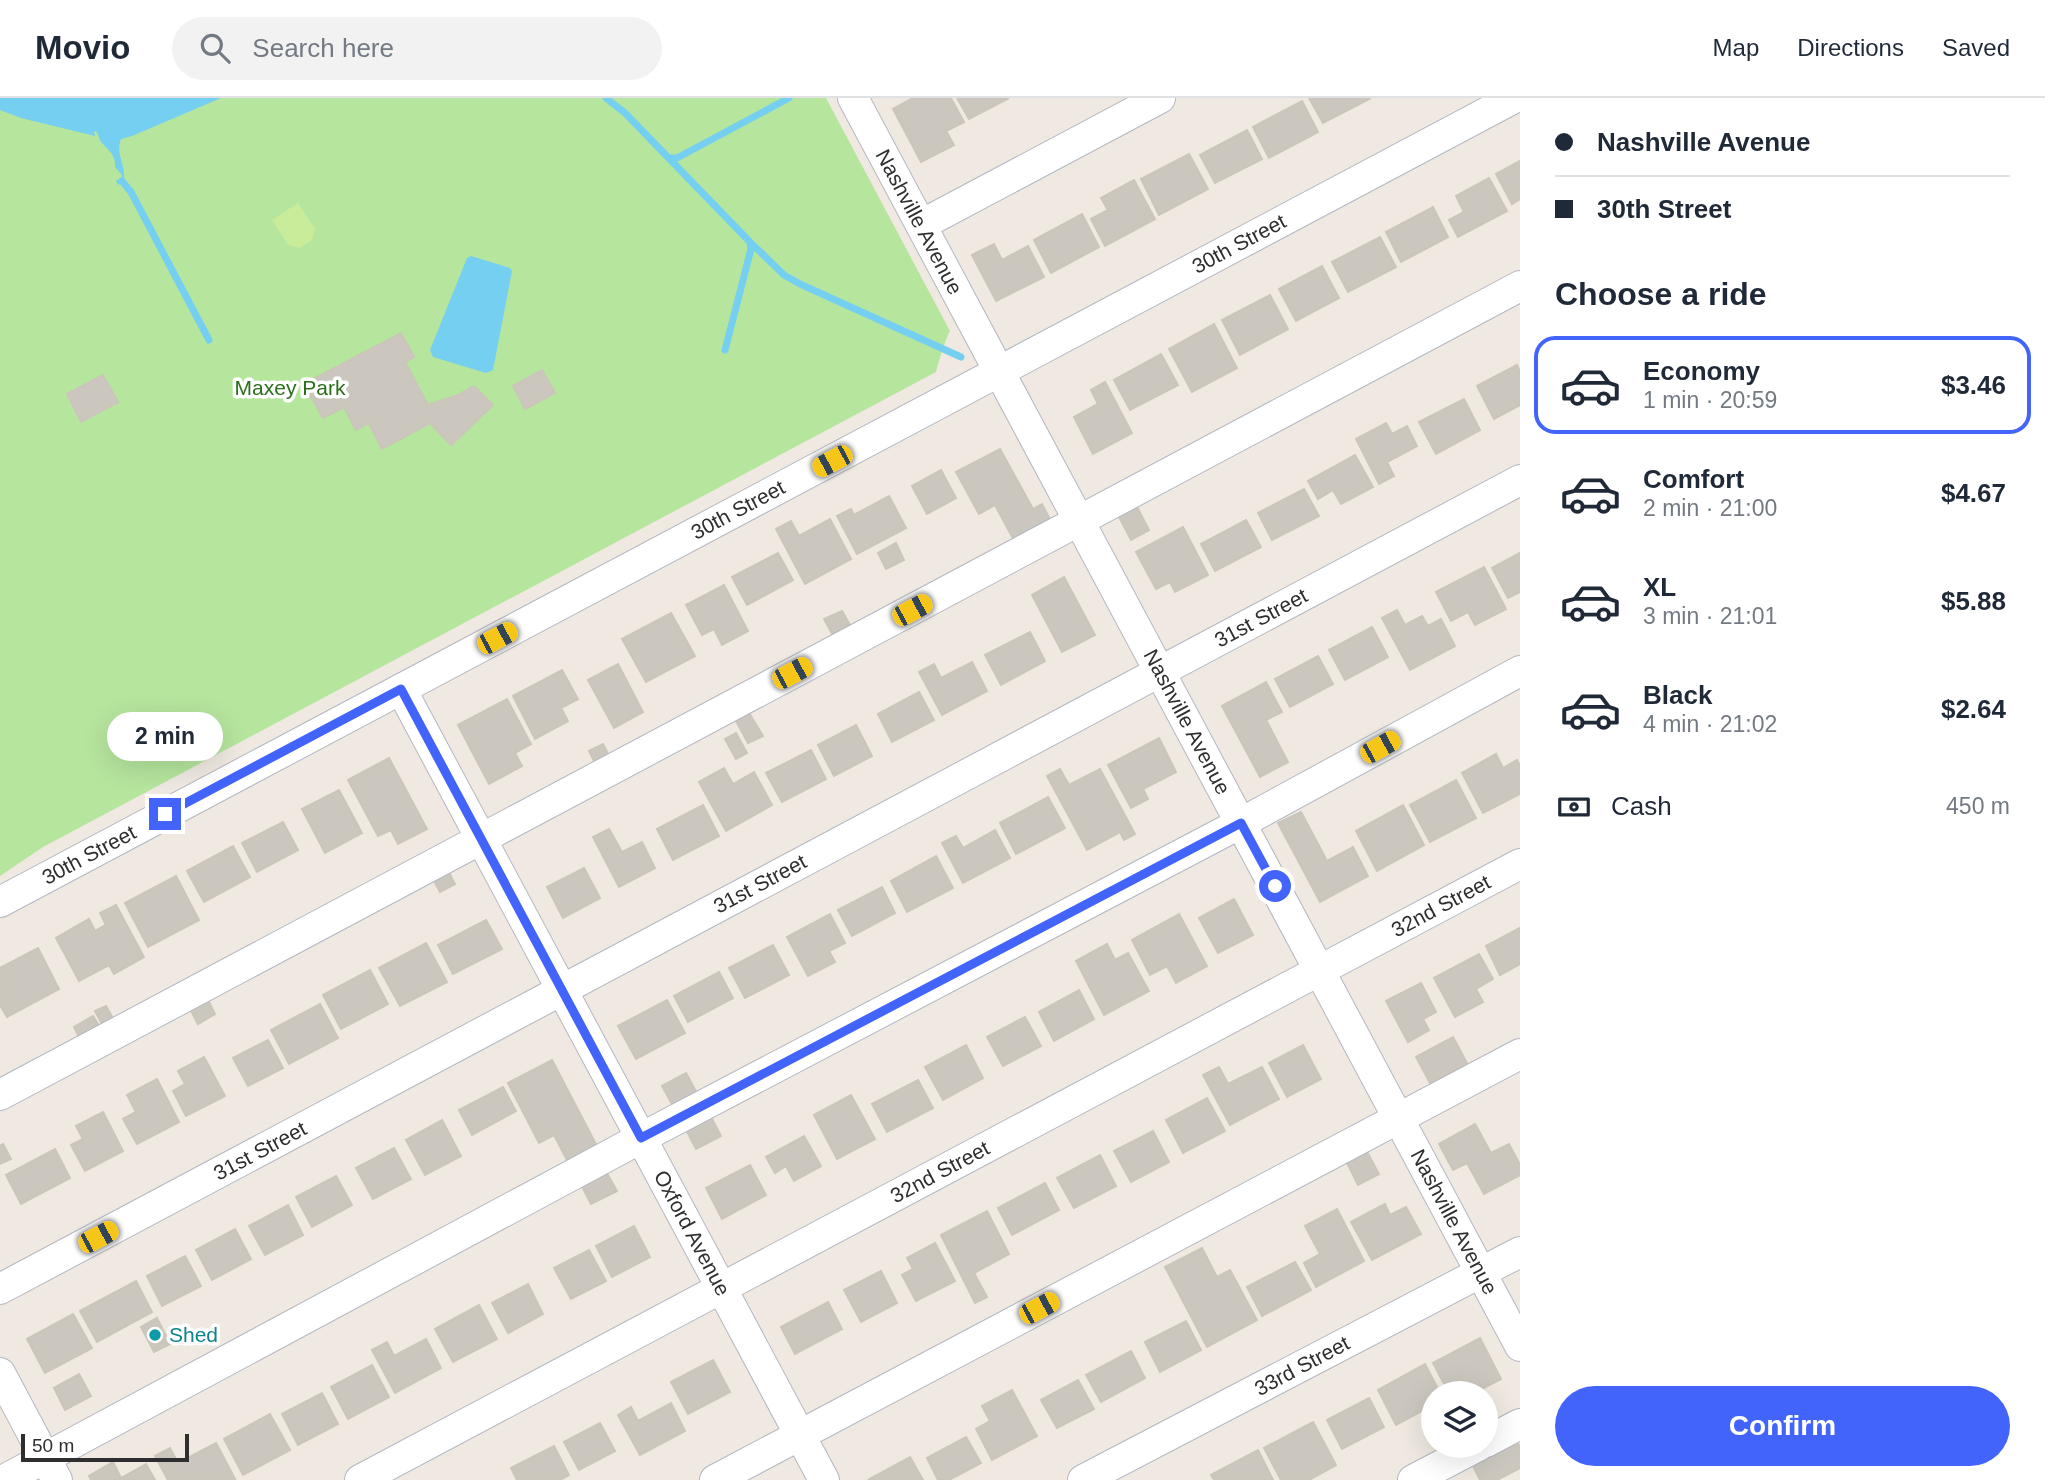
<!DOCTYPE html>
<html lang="en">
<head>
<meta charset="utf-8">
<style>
  body { margin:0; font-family:Helvetica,sans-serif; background:#f2f2f3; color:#1f2937; height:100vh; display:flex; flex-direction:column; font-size:26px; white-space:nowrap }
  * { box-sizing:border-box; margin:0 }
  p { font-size:23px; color:#747a83 }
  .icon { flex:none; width:38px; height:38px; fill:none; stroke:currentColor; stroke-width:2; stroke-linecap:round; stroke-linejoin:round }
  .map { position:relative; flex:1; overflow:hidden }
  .details { display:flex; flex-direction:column; background:#fff; width:525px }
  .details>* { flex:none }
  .banner { display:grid; align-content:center; height:154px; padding:0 35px; background:#fff }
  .fabs { position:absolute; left:1421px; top:1283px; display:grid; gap:14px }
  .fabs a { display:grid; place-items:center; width:77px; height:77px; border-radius:50%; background:#fff; box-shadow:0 7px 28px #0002; font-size:35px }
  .scale { position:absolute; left:21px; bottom:18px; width:168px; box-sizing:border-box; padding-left:7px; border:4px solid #2e2e2e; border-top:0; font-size:19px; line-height:24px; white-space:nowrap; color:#2e2e2e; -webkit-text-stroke:5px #fff; paint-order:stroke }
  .end { position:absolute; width:32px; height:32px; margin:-16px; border:9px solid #4264fb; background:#fff; box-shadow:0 0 0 4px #fff }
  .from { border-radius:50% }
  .bubble { position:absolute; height:49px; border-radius:24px; background:#fff; box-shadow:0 7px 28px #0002; font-size:23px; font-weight:700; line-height:49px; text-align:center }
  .car { position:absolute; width:21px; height:42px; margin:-21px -10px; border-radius:9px; box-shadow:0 0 5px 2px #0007; background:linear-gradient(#f5c518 24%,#345 0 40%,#f5c518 0 76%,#345 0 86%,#f5c518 0) }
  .banner b { display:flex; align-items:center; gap:24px; height:66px; font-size:26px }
  .banner b+b { border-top:2px solid #e0e1e3 }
  .banner i { width:18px; height:18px; background:#1f2937 }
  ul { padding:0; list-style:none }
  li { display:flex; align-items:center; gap:21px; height:98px; margin:0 14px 10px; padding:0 21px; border:4px solid transparent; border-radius:21px }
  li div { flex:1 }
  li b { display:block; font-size:26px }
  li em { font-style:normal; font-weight:700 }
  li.current { border-color:#4264fb }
  li>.icon { width:63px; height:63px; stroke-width:1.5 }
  h2 { padding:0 35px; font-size:32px; line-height:84px }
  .pay { display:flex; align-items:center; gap:18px; height:77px; padding:0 35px; font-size:26px }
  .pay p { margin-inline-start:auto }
  .cta { display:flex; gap:14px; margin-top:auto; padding:14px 35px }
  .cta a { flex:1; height:80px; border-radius:42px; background:#4264fb; color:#fff; font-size:28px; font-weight:700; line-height:80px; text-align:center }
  header { display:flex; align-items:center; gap:42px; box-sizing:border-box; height:98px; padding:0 35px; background:#fff; border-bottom:2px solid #e0e1e3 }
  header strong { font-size:33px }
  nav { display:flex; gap:38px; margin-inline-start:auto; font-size:24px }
  .search { width:490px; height:63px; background:#f2f2f3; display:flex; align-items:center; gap:18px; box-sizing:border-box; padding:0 24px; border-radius:38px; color:#747a83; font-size:26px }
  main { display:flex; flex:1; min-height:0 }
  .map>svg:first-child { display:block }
</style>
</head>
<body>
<header>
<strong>Movio</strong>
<div class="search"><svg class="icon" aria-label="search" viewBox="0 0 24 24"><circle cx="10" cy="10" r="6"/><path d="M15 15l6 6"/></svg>Search here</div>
<nav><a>Map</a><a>Directions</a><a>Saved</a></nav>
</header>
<main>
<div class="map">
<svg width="1520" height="1382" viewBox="0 0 1520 1382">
  <rect width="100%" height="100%" fill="#efe9e1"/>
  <!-- green -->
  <path fill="#b6e59e" d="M0 0H826L950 233C947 236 937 269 936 274L43 749 0 778Z"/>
  <!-- pitch -->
  <path fill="#c9ec9a" d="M298 105 315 131 312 142 300 150 288 147 272 122Z"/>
  <!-- water -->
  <g fill="#75cff0">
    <path d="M0 0H221L132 38 121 41C115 55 126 67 124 82L118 87 116 82 122 81V77L115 69C116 56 108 52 101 44 99 40 98 36 96 33L94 34 95 38 21 20 0 12Z"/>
    <path d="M471 158 510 170 512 173 493 272 486 275 433 259 430 252 467 160Z"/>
  </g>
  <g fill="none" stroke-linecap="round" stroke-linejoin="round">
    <!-- stream -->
    <g stroke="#75cff0" stroke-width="7">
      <path d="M606 0 625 15 750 144 784 177 800 186 961 259"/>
      <path d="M669 60H677L789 0"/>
      <path d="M122 83 131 94 209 242"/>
      <path d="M725 252 751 151 750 145"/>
    </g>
  </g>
  <!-- building -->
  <g fill="#cbc7bf" stroke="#cbc5ba" stroke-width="2">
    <path d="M913 0H951L964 24 946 33 954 47 921 64 893 11Z"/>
    <path d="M957 0H1009L969 21Z"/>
    <path d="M1309 0H1371L1323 25Z"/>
    <path d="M1302 3 1318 34 1269 60 1253 29Z"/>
    <path d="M1247 32 1262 61 1215 85 1200 57Z"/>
    <path d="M1189 56 1208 91 1159 117 1141 81Z"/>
    <path d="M1520 63V101L1512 106 1496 76Z"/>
    <path d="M1489 80 1507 113 1458 139 1449 122 1464 114 1456 98Z"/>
    <path d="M1134 82 1155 121 1105 148 1091 121 1108 112 1101 100Z"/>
    <path d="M1433 109 1448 139 1401 164 1386 134Z"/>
    <path d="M1082 116 1099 149 1051 175 1034 142Z"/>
    <path d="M1380 139 1396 169 1348 194 1332 164Z"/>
    <path d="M994 146 1002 162 1028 148 1044 179 996 203 972 157Z"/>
    <path d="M1322 168 1339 200 1296 223 1279 191Z"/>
    <path d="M1270 197 1288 231 1240 257 1222 222Z"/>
    <path d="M1214 226 1237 270 1192 294 1169 251Z"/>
    <path d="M401 235 414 259 405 264 428 307 458 297 474 288 493 307 451 347 430 325 382 351 369 325 356 332 344 309 323 320 304 286Z"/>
    <path d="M1161 256 1178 287 1130 312 1114 282Z"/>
    <path d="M1517 267 1520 274V307L1494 321 1477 288Z"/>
    <path d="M542 272 555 295 525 311 513 288Z"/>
    <path d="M103 277 118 304 81 324 67 296Z"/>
    <path d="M1105 284 1132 335 1093 356 1074 319 1098 306 1091 292Z"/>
    <path d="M1464 301 1480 332 1436 356 1419 324Z"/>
    <path d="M1386 325 1392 336 1407 328 1417 348 1387 364 1394 378 1379 386 1356 341Z"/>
    <path d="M1000 351 1033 411 1042 406 1051 423 1015 444 995 407 979 416 956 374Z"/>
    <path d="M1355 357 1373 389 1341 406 1333 392 1318 401 1308 383Z"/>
    <path d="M941 372 956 400 927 416 912 388Z"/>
    <path d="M1304 391 1319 418 1272 442 1258 415Z"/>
    <path d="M889 398 906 430 857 456 837 418 851 411 854 417Z"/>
    <path d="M1137 409 1149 432 1131 442 1119 419Z"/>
    <path d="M830 421 851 461 805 486 776 431 791 423 799 438Z"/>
    <path d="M1246 422 1261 449 1215 473 1201 446Z"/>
    <path d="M1183 429 1208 477 1175 494 1170 484 1156 491 1136 454Z"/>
    <path d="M896 445 904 462 886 471 878 455Z"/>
    <path d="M778 455 793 482 747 507 732 479Z"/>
    <path d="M1520 455V494L1508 500 1492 470Z"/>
    <path d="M1484 469 1506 511 1475 527 1468 514 1451 523 1436 494Z"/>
    <path d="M1064 479 1095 537 1062 554 1032 497Z"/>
    <path d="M724 487 748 533 722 547 714 531 702 537 686 507Z"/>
    <path d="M1397 512 1405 527 1422 518 1428 528 1441 521 1455 548 1410 572 1382 520Z"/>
    <path d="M842 513 853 532 835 541 824 521Z"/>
    <path d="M671 515 695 558 646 584 622 541Z"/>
    <path d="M1372 529 1388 559 1345 582 1329 552Z"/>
    <path d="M1030 534 1045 563 1001 587 985 557Z"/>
    <path d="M1318 558 1333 586 1290 609 1275 581Z"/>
    <path d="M972 564 987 593 942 617 919 574 934 566 941 580Z"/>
    <path d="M618 566 643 614 614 630 588 582Z"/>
    <path d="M562 572 578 601 561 610 568 623 535 641 513 598Z"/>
    <path d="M1266 584 1282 614 1266 622 1288 664 1260 679 1222 608Z"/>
    <path d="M919 594 934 622 892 644 878 616Z"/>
    <path d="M507 601 531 646 515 655 522 668 489 686 458 627Z"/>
    <path d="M749 615 763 638 748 645 736 623Z"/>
    <path d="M856 627 872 658 834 678 818 647Z"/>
    <path d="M736 635 747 655 736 661 725 641Z"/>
    <path d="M1159 640 1176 674 1143 691 1148 701 1131 710 1108 667Z"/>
    <path d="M603 646 610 660 596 667 589 653Z"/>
    <path d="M811 652 826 681 782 704 766 675Z"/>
    <path d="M1496 656 1503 670 1517 662 1520 668V696L1483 715 1462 675Z"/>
    <path d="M389 660 427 731 398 746 391 732 378 738 348 682Z"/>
    <path d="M724 670 733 686 754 674 772 707 726 733 699 684Z"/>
    <path d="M1060 671 1069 687 1100 671 1135 736 1124 742 1120 734 1087 752 1047 678Z"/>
    <path d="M1456 682 1476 720 1430 744 1410 707Z"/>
    <path d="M339 692 362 735 325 755 302 711Z"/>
    <path d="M1048 699 1065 730 1016 756 1000 725Z"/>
    <path d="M703 707 719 738 673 762 657 731Z"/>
    <path d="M1403 707 1424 747 1377 773 1356 733Z"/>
    <path d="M1301 714 1327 763 1353 749 1368 778 1320 804 1278 725Z"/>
    <path d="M283 724 298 752 257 774 242 745Z"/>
    <path d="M609 731 622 754 642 744 655 770 619 789 593 739Z"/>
    <path d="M995 732 1010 760 963 785 942 745 956 738 963 750Z"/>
    <path d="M233 748 250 779 204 804 187 773Z"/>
    <path d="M936 758 953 790 907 814 891 783Z"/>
    <path d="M584 770 600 800 563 820 547 789Z"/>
    <path d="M447 771 455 786 440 794 432 779Z"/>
    <path d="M176 778 199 822 148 849 125 805Z"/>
    <path d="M882 789 895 815 852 838 838 812Z"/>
    <path d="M1234 801 1253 837 1218 855 1199 820Z"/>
    <path d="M116 807 144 859 114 876 109 867 79 883 56 840 89 821 95 833 106 827 100 815Z"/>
    <path d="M830 816 845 845 829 853 835 864 808 878 787 839Z"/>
    <path d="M1179 816 1207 868 1176 885 1167 868 1150 877 1132 842Z"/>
    <path d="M486 822 502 851 453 876 438 847Z"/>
    <path d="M1520 830V866L1500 877 1486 848Z"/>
    <path d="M426 845 447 884 400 908 379 870Z"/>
    <path d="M1107 846 1115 862 1128 855 1149 893 1104 917 1076 863Z"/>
    <path d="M773 847 789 877 745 900 729 870Z"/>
    <path d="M38 850 59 891 7 919 0 907V870Z"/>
    <path d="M1479 856 1493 881 1476 891 1483 904 1455 919 1434 880Z"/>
    <path d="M370 872 388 906 341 931 323 897Z"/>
    <path d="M719 874 733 900 688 924 674 898Z"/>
    <path d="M1421 885 1436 914 1423 921 1429 932 1408 944 1386 903Z"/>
    <path d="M1079 892 1094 921 1054 943 1039 914Z"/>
    <path d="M207 900 215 916 198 926 189 909Z"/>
    <path d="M667 902 685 935 636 961 618 928Z"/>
    <path d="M320 906 338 940 289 966 271 932Z"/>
    <path d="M106 908 115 924 104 930 95 913Z"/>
    <path d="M93 918 100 929 80 941 74 929Z"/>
    <path d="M1025 919 1041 948 1003 968 987 939Z"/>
    <path d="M1453 939 1468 967 1431 987 1416 959Z"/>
    <path d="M268 942 283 970 248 988 233 960Z"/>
    <path d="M966 947 983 980 943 1002 925 969Z"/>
    <path d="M1303 947 1321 981 1287 999 1269 965Z"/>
    <path d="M204 959 225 998 186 1018 173 993 185 986 178 973Z"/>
    <path d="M552 962 598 1050 569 1066 554 1037 539 1045 508 985Z"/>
    <path d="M1219 969 1228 986 1262 969 1279 1001 1230 1027 1203 977Z"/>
    <path d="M686 975 698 997 674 1010 662 988Z"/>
    <path d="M157 981 179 1024 137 1046 123 1021 136 1014 127 997Z"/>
    <path d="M918 982 933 1010 887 1034 872 1006Z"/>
    <path d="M503 989 516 1013 472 1037 459 1012Z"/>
    <path d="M851 997 875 1041 837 1061 814 1017Z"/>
    <path d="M1207 1000 1225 1033 1183 1055 1166 1022Z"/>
    <path d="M103 1014 123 1053 85 1073 71 1047 83 1041 76 1028Z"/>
    <path d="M709 1015 721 1038 696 1051 684 1028Z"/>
    <path d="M442 1022 461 1058 425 1077 406 1042Z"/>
    <path d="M1475 1026 1491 1055 1509 1046 1520 1067V1077L1484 1096 1467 1065 1453 1072 1439 1046Z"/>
    <path d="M1153 1033 1169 1064 1131 1084 1114 1053Z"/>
    <path d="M804 1038 821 1068 794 1083 786 1068 775 1075 766 1059Z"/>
    <path d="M3 1046 11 1061 0 1066V1048Z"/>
    <path d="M394 1050 411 1081 373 1101 356 1070Z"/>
    <path d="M55 1051 70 1080 21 1106 6 1077Z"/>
    <path d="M1366 1052 1379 1076 1358 1087 1346 1063Z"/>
    <path d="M1100 1057 1116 1088 1074 1110 1057 1080Z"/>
    <path d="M750 1067 766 1097 722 1121 706 1090Z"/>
    <path d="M604 1070 617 1093 591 1106 579 1083Z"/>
    <path d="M336 1078 352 1107 312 1129 296 1099Z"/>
    <path d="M1045 1085 1059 1112 1012 1137 998 1110Z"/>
    <path d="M1385 1106 1390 1117 1406 1109 1421 1136 1372 1162 1351 1124Z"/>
    <path d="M288 1107 303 1137 265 1157 249 1128Z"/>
    <path d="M1337 1111 1364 1163 1316 1189 1304 1165 1320 1156 1305 1128Z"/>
    <path d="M987 1113 1009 1156 974 1175 987 1199 975 1205 941 1137Z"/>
    <path d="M634 1128 650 1159 612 1179 596 1148Z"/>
    <path d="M235 1131 251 1161 212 1182 196 1152Z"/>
    <path d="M935 1145 955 1183 916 1203 902 1177 913 1171 907 1160Z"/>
    <path d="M1202 1150 1217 1179 1230 1172 1257 1222 1207 1249 1165 1169Z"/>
    <path d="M589 1152 606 1183 571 1201 554 1170Z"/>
    <path d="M185 1158 201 1188 162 1208 147 1178Z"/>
    <path d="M1295 1164 1311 1192 1262 1218 1247 1189Z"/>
    <path d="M881 1173 897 1205 861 1224 844 1192Z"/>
    <path d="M136 1183 152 1214 97 1244 80 1213Z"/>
    <path d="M528 1186 543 1216 508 1235 492 1205Z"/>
    <path d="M828 1204 842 1231 795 1256 781 1229Z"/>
    <path d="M479 1207 497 1241 453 1264 435 1231Z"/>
    <path d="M73 1216 92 1250 45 1275 27 1241Z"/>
    <path d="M157 1220 170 1246 154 1254 141 1229Z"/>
    <path d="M1186 1223 1201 1252 1160 1274 1145 1244Z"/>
    <path d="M1480 1240 1501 1281 1474 1295H1449L1433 1265Z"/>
    <path d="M426 1241 441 1270 395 1295 372 1252 387 1244 394 1258Z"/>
    <path d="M1131 1253 1145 1280 1101 1304 1086 1277Z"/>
    <path d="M713 1262 730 1294 688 1316 671 1284Z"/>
    <path d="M1425 1266 1440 1295H1433V1307L1396 1327 1378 1292Z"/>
    <path d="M372 1267 389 1299 348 1321 331 1289Z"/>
    <path d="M79 1276 91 1298 65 1312 54 1290Z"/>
    <path d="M1078 1282 1094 1311 1057 1330 1041 1302Z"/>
    <path d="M1012 1292 1037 1338 992 1362 976 1331 990 1323 982 1308Z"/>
    <path d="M322 1295 338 1326 298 1347 282 1316Z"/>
    <path d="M1369 1300 1384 1329 1342 1351 1327 1322Z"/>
    <path d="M671 1305 685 1333 640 1357 618 1317 631 1309 638 1323Z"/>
    <path d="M270 1316 290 1352 243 1377 224 1341Z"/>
    <path d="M1313 1324 1336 1367 1309 1382H1281L1264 1350Z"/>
    <path d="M600 1325 615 1353 579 1372 564 1344Z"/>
    <path d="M966 1339 981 1365 949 1382H938L927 1360Z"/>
    <path d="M1516 1342 1520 1349V1370L1497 1382H1480L1472 1366Z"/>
    <path d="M216 1345 235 1381 232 1382H168L155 1358 170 1350 178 1365Z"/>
    <path d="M554 1348 569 1377 560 1382H517L511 1370Z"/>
    <path d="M1258 1352 1273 1382H1214L1211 1377Z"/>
    <path d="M910 1359 923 1382H868Z"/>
    <path d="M113 1364 121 1380 146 1366 155 1382H91L89 1378Z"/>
  </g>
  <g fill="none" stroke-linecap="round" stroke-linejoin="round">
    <!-- minor casing -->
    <g stroke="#b4b7c1" stroke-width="32">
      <g id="minor">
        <path d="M853 0 1520 1248"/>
        <path d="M921 127 1160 0"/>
        <path d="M401 591 824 1382"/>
        <path d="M0 804 1514 0"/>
        <path d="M0 997 1520 188"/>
        <path d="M0 1191 1520 382"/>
        <path d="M0 1275 57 1382"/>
        <path d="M1486 1344 1520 1326"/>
        <path d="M4 1382 641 1040 1241 725 1520 573"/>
        <path d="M360 1382 1520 766"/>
        <path d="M715 1382 1520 956"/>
        <path d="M1083 1382 1520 1154"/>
        <path d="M1413 1382 1478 1348"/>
      </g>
    </g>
    <!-- minor -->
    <use href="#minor" stroke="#fff" stroke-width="30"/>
  </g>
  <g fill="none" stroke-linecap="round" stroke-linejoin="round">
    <!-- route -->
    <path stroke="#4264fb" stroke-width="9" d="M165 716 401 591 641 1040 1241 725 1275 788"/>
  </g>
  <!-- markers -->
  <circle fill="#0f9aa8" stroke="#fff" stroke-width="2.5" cx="155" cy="1237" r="7"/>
  <g text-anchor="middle" stroke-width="7" stroke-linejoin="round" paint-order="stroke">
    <!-- street labels -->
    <g font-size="21" fill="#2e2e2e" stroke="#fff">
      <text transform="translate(919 124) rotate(62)" y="7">Nashville Avenue</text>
      <text transform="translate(1239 146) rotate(-28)" y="7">30th Street</text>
      <text transform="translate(738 412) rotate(-28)" y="7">30th Street</text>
      <text transform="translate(1261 520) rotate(-28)" y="7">31st Street</text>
      <text transform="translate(1187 624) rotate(62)" y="7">Nashville Avenue</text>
      <text transform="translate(89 757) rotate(-28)" y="7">30th Street</text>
      <text transform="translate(760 786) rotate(-28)" y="7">31st Street</text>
      <text transform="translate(1441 808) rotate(-28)" y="7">32nd Street</text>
      <text transform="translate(260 1053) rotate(-28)" y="7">31st Street</text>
      <text transform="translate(940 1074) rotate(-28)" y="7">32nd Street</text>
      <text transform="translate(1454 1124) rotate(62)" y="7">Nashville Avenue</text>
      <text transform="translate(692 1135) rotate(62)" y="7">Oxford Avenue</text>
      <text transform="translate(1302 1268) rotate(-28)" y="7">33rd Street</text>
    </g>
    <!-- park labels -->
    <g font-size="21" fill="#2c6e1b" stroke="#fff">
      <text x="290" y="297">Maxey Park</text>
    </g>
    <!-- culture labels -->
    <g font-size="21" fill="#0d838f" stroke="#fff" text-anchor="start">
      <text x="169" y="1244">Shed</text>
    </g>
  </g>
</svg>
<div class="fabs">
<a><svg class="icon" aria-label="layers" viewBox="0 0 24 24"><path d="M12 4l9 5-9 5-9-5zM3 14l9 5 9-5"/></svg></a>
</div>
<div class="scale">50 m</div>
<i class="end from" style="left:1275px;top:788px"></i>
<i class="end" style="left:165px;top:716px"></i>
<div class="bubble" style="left:107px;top:614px;width:116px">2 min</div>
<i class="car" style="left:832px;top:363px;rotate:242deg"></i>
<i class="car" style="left:912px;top:512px;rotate:62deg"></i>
<i class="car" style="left:497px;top:540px;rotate:62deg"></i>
<i class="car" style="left:792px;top:575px;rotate:62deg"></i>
<i class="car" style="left:1380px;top:649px;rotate:61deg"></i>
<i class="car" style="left:98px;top:1139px;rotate:62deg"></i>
<i class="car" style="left:1039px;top:1210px;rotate:62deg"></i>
</div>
<section class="details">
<div class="banner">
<b><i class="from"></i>Nashville Avenue</b>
<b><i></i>30th Street</b>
</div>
<h2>Choose a ride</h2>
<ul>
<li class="current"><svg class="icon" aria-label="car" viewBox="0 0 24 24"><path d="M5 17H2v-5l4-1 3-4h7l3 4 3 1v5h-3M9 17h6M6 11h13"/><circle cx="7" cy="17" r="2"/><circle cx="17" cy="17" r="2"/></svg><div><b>Economy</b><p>1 min · 20:59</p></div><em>$3.46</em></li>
<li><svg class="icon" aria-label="car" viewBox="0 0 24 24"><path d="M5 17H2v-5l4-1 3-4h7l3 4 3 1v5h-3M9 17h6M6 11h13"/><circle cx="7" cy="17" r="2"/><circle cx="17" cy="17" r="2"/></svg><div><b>Comfort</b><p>2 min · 21:00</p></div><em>$4.67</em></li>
<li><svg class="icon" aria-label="car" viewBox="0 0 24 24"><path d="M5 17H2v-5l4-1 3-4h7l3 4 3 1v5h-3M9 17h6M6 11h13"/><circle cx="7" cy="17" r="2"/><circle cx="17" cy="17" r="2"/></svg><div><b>XL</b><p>3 min · 21:01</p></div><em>$5.88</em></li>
<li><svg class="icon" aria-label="car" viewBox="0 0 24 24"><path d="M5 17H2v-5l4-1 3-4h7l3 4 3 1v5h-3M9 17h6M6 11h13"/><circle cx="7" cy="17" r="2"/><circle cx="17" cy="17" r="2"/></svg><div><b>Black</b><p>4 min · 21:02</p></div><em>$2.64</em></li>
</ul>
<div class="pay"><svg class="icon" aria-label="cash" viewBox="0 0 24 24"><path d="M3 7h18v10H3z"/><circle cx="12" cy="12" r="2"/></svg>Cash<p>450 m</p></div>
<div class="cta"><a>Confirm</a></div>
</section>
</main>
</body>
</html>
